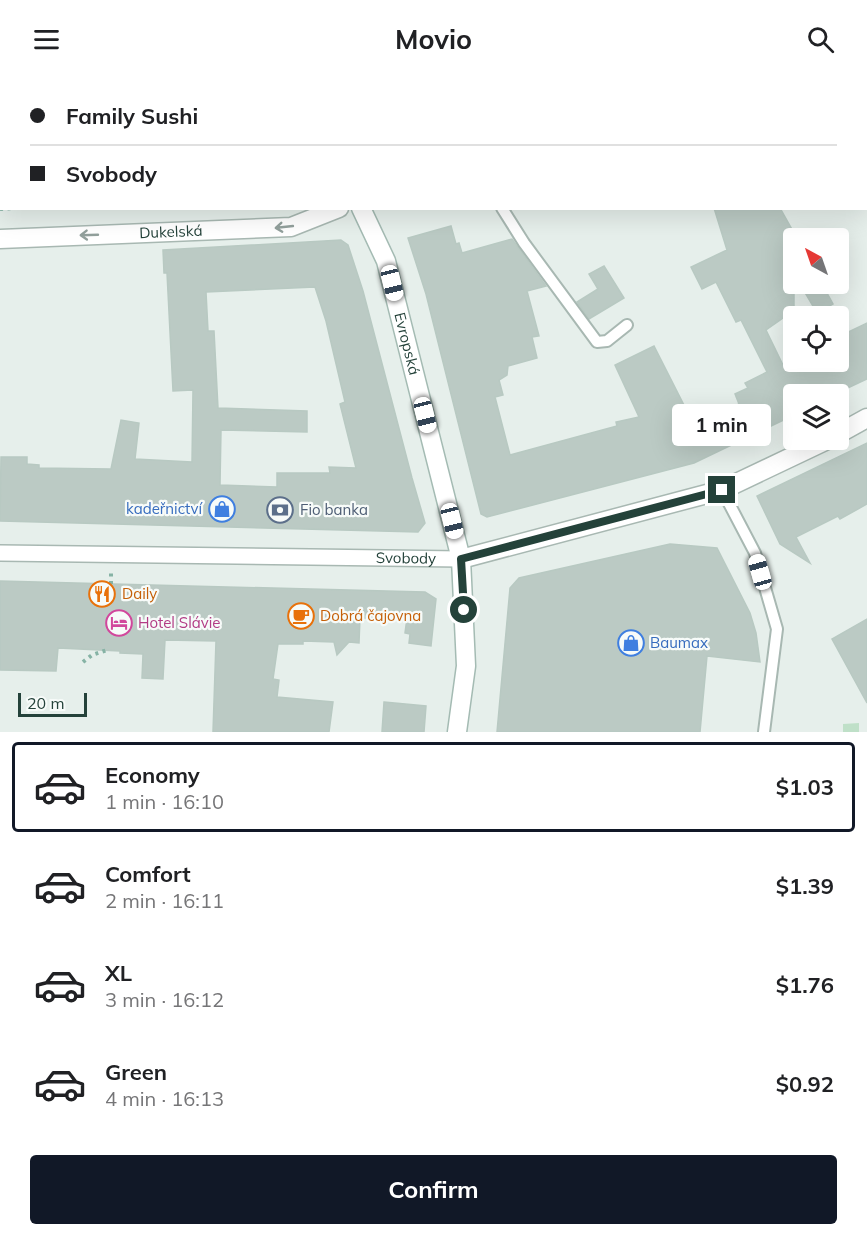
<!DOCTYPE html>
<html lang="en">
<head>
<meta charset="utf-8">
<style>
  body { margin:0; font-family:Mulish,sans-serif; background:#f2f2f2; color:#202124; height:100vh; display:flex; flex-direction:column; font-size:22px; white-space:nowrap }
  * { box-sizing:border-box; margin:0 }
  p { font-size:20px; color:#757577 }
  .icon { flex:none; width:33px; height:33px; fill:none; stroke:currentColor; stroke-width:2; stroke-linecap:round; stroke-linejoin:round }
  .map { position:relative; height:654px; overflow:hidden }
  .panel { display:flex; flex-direction:column; background:#fff; flex:1 }
  .panel>* { flex:none }
  .guide { position:absolute; left:0px; top:0px; width:867px; height:132px; box-shadow:0 6px 24px #0002; display:grid; align-content:center; height:132px; padding:0 30px; background:#fff }
  .needle { width:39px; rotate:320deg }
  .controls { position:absolute; left:783px; top:150px; display:grid; gap:12px }
  .controls a { display:grid; place-items:center; width:66px; height:66px; border-radius:6px; background:#fff; box-shadow:0 6px 24px #0002; font-size:30px }
  .scale { position:absolute; left:18px; bottom:15px; width:69px; box-sizing:border-box; padding-left:6px; border:3px solid #24423a; border-top:0; font-size:16px; line-height:21px; white-space:nowrap; color:#24423a; -webkit-text-stroke:4px #f7fbf9; paint-order:stroke }
  .end { position:absolute; width:27px; height:27px; margin:-14px; border:8px solid #24423a; background:#fff; box-shadow:0 0 0 3px #fff }
  .from { border-radius:50% }
  .bubble { position:absolute; height:42px; border-radius:6px; background:#fff; box-shadow:0 6px 24px #0002; font-size:20px; font-weight:700; line-height:42px; text-align:center }
  .car { position:absolute; width:18px; height:36px; margin:-18px -9px; border-radius:8px; box-shadow:0 0 4px 2px #0007; background:linear-gradient(#fff 24%,#345 0 40%,#fff 0 76%,#345 0 86%,#fff 0) }
  .guide b { display:flex; align-items:center; gap:21px; height:57px; font-size:22px }
  .guide b+b { border-top:2px solid #e0e0e0 }
  .guide i { width:15px; height:15px; background:#202124 }
  ul { padding:10px 0 0; list-style:none }
  li { display:flex; align-items:center; gap:18px; height:90px; margin:0 12px 9px; padding:0 18px; border:3px solid transparent; border-radius:6px }
  li div { flex:1 }
  li b { display:block; font-size:22px }
  li em { font-style:normal; font-weight:700 }
  li.selected { border-color:#111827 }
  li>.icon { width:54px; height:54px; stroke-width:1.5 }
  .action { display:flex; gap:12px; margin-top:auto; padding:12px 30px }
  .action a { flex:1; height:69px; border-radius:6px; background:#111827; color:#fff; font-size:24px; font-weight:700; line-height:69px; text-align:center }
  header { display:flex; justify-content:space-between; align-items:center; height:78px; padding:0 30px; background:#fff; font-size:27px; font-weight:700 }
  .map>svg:first-child { display:block }
</style>
</head>
<body>
<header><svg class="icon" aria-label="menu" viewBox="0 0 24 24"><path d="M4 6h16M4 12h16M4 18h16"/></svg>Movio<svg class="icon" aria-label="search" viewBox="0 0 24 24"><circle cx="10" cy="10" r="6"/><path d="M15 15l6 6"/></svg></header>
<div class="map">
<svg width="867" height="654" viewBox="0 0 867 654">
  <rect width="100%" height="100%" fill="#e6efeb"/>
  <!-- green -->
  <g fill="#bfe0c8">
    <path d="M0 0H225L226 1 2 2 0 121Z"/>
    <path d="M859 645V654H843V646Z"/>
  </g>
  <!-- building -->
  <g fill="#bbcac4" stroke="#b8c9c2" stroke-width="1.5" fill-rule="evenodd">
    <path d="M714 130H780L794 155V238H786L766 252 783 287 789 284H838V259L867 245V301L835 316H794V337L694 385 487 439 481 436 426 216 408 160 451 148 456 166 459 165 462 175 512 161 546 208 527 213 539 258 532 259 537 280 508 288 507 297 499 302 503 317 495 319 510 377 617 348 616 344 639 339 615 287 654 268 687 333 699 328 705 342 739 326 735 316 748 310 745 305 767 294 741 242 736 244 716 204 702 211 691 189 727 172Z"/>
    <path d="M341 162 348 167 363 213 412 400 425 445 418 454 0 443 1 379H27V386L39 387V390L111 391 121 342 139 345 135 381 192 384 193 312 173 313 167 195H164L163 172ZM315 209 326 243 345 324 340 326 356 390 329 389 330 395H277V409L220 407 221 352 307 354V333L218 330 214 253H208L206 214Z"/>
    <path d="M604 188 624 220 589 241 577 224 598 211 589 196Z"/>
    <path d="M800 206H822L833 226 817 235Z"/>
    <path d="M867 365V426L840 441 838 438 796 459 810 485 780 466 757 418Z"/>
    <path d="M670 466 717 470 750 535 756 555 760 584 707 578 700 654H497L510 510 519 500Z"/>
    <path d="M0 503 425 514 436 521 431 568 409 565 410 556 405 555 407 540H360L359 565 349 564 337 577 334 564 303 563V566H278L273 601 279 602 277 619 333 624 329 654H213L216 563 165 562 163 601 142 600 143 576 120 575V573L58 570 56 593 0 592Z"/>
    <path d="M867 541V625L832 561Z"/>
    <path d="M384 624 426 628 424 654H382Z"/>
  </g>
  <g fill="none" stroke-linecap="round" stroke-linejoin="round">
    <!-- service casing -->
    <g stroke="#a8b8b2" stroke-width="14">
      <g id="service">
        <path d="M502 130 524 165 597 264 607 263 627 247"/>
        <path d="M722 412 755 475 777 551 764 654"/>
      </g>
    </g>
    <!-- pedestrian casing -->
    <g stroke="#a8b8b2" stroke-width="18">
      <g id="pedestrian">
        <path id="s1" d="M0 475 461 481"/>
      </g>
    </g>
    <!-- minor casing -->
    <g stroke="#a8b8b2" stroke-width="21">
      <g id="minor">
        <path d="M805 0 806 2"/>
        <path d="M568 2 570 0"/>
        <path d="M866 100 867 102"/>
        <path id="s2" d="M0 161 291 149 339 130"/>
        <path d="M838 356 867 340"/>
        <path d="M461 481 722 412 827 362"/>
      </g>
    </g>
    <!-- secondary casing -->
    <g stroke="#a4bbb3" stroke-width="21">
      <g id="secondary">
        <path d="M279 0V2"/>
        <path id="s3" d="M361 130 386 183 461 481 466 588 457 654"/>
      </g>
    </g>
    <!-- path -->
    <g stroke="#86b3a5" stroke-width="4" stroke-dasharray="3 4.5" stroke-linecap="butt">
      <path d="M195 0 196 2"/>
      <path d="M38 2V0"/>
      <path d="M0 16 2 18"/>
      <path d="M0 131 14 130"/>
      <path d="M111 506V494"/>
      <path d="M83 584 92 577 107 572"/>
    </g>
    <!-- service -->
    <use href="#service" stroke="#fff" stroke-width="10"/>
    <!-- pedestrian -->
    <use href="#pedestrian" stroke="#fff" stroke-width="15"/>
    <!-- minor -->
    <use href="#minor" stroke="#fff" stroke-width="18"/>
    <!-- secondary -->
    <use href="#secondary" stroke="#fff" stroke-width="18"/>
  </g>
  <!-- one-way arrows -->
  <defs><path id="oneway-shaft" d="M-6 0H5M1.5-3L5.5 0L1.5 3" fill="none" stroke-width="1.6" stroke-linecap="round" stroke-linejoin="round" transform="scale(1.5)"/></defs>
  <g stroke="#92a09c">
    <use href="#oneway-shaft" transform="translate(284 149) rotate(174)"/>
    <use href="#oneway-shaft" transform="translate(89 157) rotate(178)"/>
  </g>
  <g fill="none" stroke-linecap="round" stroke-linejoin="round">
    <!-- route -->
    <path stroke="#24423a" stroke-width="8" d="M464 532 461 481 722 412"/>
  </g>
  <!-- icons -->
  <defs>
    <g id="shop-ring" transform="scale(1.35)"><circle r="9.5" fill="#f7fbf9" stroke="#3f7fe0" stroke-width="1.5"/><path d="M-5-2.5h2.3a2.7 3.5 0 0 1 5.4 0H5L5.5 6h-11ZM-1.5-2.5h3a1.5 2.3 0 0 0-3 0Z" fill="#3f7fe0"/></g>
    <g id="bank-ring" transform="scale(1.35)"><circle r="9.5" fill="#f7fbf9" stroke="#5c6f8a" stroke-width="1.5"/><path d="M-6-4H6V4H-6ZM0-2.3a2.3 2.3 0 1 0 0 4.6a2.3 2.3 0 1 0 0-4.6Z" fill="#5c6f8a"/></g>
    <g id="restaurant-ring" transform="scale(1.35)"><circle r="9.5" fill="#f7fbf9" stroke="#e8710a" stroke-width="1.5"/><path d="M-5-6h1v4h1v-4h1v4h1v-4h1v5L-1.5 .5V6h-2V.5L-5-1ZM5-6V6H3V1.5H1.5Q1.5-4 5-6Z" fill="#e8710a"/></g>
    <g id="cafe-ring" transform="scale(1.35)"><circle r="9.5" fill="#f7fbf9" stroke="#e8710a" stroke-width="1.5"/><path d="M-5.5-4.5H6V0H3Q3 3.5 0 3.5H-2.5Q-5.5 3.5-5.5 0ZM3-3.2v2h1.7v-2ZM-6 4.5H4V6H-6Z" fill="#e8710a"/></g>
    <g id="hotel-ring" transform="scale(1.35)"><circle r="9.5" fill="#f7fbf9" stroke="#d1479c" stroke-width="1.5"/><path d="M-6-4.5h1.5V1H6V5H4.5V3h-9V5H-6ZM-4 0a1.8 1.8 0 1 1 3.6 0ZM.5 0V-2.5h3Q6-2.5 6 0Z" fill="#d1479c"/></g>
  </defs>
  <g fill-rule="evenodd">
    <use href="#shop-ring" x="222" y="431"/>
    <use href="#bank-ring" x="280" y="432"/>
    <use href="#restaurant-ring" x="102" y="516"/>
    <use href="#cafe-ring" x="301" y="538"/>
    <use href="#hotel-ring" x="119" y="545"/>
    <use href="#shop-ring" x="631" y="565"/>
  </g>
  <g text-anchor="middle" stroke-width="4.5" stroke-linejoin="round" paint-order="stroke">
    <!-- street labels -->
    <g font-size="15" fill="#24423a" stroke="#f7fbf9">
      <text dy="5" stroke="none"><textPath href="#s2" startOffset="171">Dukelská</textPath></text>
      <text dy="5" stroke="none"><textPath href="#s3" startOffset="144">Evropská</textPath></text>
      <text dy="5" stroke="none"><textPath href="#s1" startOffset="406">Svobody</textPath></text>
    </g>
    <!-- shop labels -->
    <g font-size="15" fill="#366cbe" stroke="#f7fbf9" text-anchor="end">
      <text x="202" y="436">kadeřnictví</text>
      <text x="650" y="570" text-anchor="start">Baumax</text>
    </g>
    <!-- service labels -->
    <g font-size="15" fill="#4e5e75" stroke="#f7fbf9" text-anchor="start">
      <text x="300" y="437">Fio banka</text>
    </g>
    <!-- food labels -->
    <g font-size="15" fill="#c56008" stroke="#f7fbf9" text-anchor="start">
      <text x="122" y="521">Daily</text>
      <text x="320" y="543">Dobrá čajovna</text>
    </g>
    <!-- hotel labels -->
    <g font-size="15" fill="#b23c85" stroke="#f7fbf9" text-anchor="start">
      <text x="138" y="550">Hotel Slávie</text>
    </g>
  </g>
</svg>
<div class="controls">
<a><svg class="needle" viewBox="-14 -14 28 28"><path d="M0-13l5 13h-10z" fill="#e53935"/><path d="M0 13l5-13h-10z" fill="#757577"/></svg></a>
<a><svg class="icon" aria-label="locate" viewBox="0 0 24 24"><circle cx="12" cy="12" r="6"/><path d="M12 2v4M12 18v4M2 12h4M18 12h4"/></svg></a>
<a><svg class="icon" aria-label="layers" viewBox="0 0 24 24"><path d="M12 4l9 5-9 5-9-5zM3 14l9 5 9-5"/></svg></a>
</div>
<div class="scale">20 m</div>
<i class="end from" style="left:464px;top:532px"></i>
<i class="end" style="left:722px;top:412px"></i>
<div class="bubble" style="left:672px;top:326px;width:99px">1 min</div>
<i class="car" style="left:392px;top:205px;rotate:166deg"></i>
<i class="car" style="left:425px;top:337px;rotate:166deg"></i>
<i class="car" style="left:452px;top:443px;rotate:166deg"></i>
<i class="car" style="left:760px;top:494px;rotate:344deg"></i>
<div class="guide">
<b><i class="from"></i>Family Sushi</b>
<b><i></i>Svobody</b>
</div>
</div>
<section class="panel">
<ul>
<li class="selected"><svg class="icon" aria-label="car" viewBox="0 0 24 24"><path d="M5 17H2v-5l4-1 3-4h7l3 4 3 1v5h-3M9 17h6M6 11h13"/><circle cx="7" cy="17" r="2"/><circle cx="17" cy="17" r="2"/></svg><div><b>Economy</b><p>1 min · 16:10</p></div><em>$1.03</em></li>
<li><svg class="icon" aria-label="car" viewBox="0 0 24 24"><path d="M5 17H2v-5l4-1 3-4h7l3 4 3 1v5h-3M9 17h6M6 11h13"/><circle cx="7" cy="17" r="2"/><circle cx="17" cy="17" r="2"/></svg><div><b>Comfort</b><p>2 min · 16:11</p></div><em>$1.39</em></li>
<li><svg class="icon" aria-label="car" viewBox="0 0 24 24"><path d="M5 17H2v-5l4-1 3-4h7l3 4 3 1v5h-3M9 17h6M6 11h13"/><circle cx="7" cy="17" r="2"/><circle cx="17" cy="17" r="2"/></svg><div><b>XL</b><p>3 min · 16:12</p></div><em>$1.76</em></li>
<li><svg class="icon" aria-label="car" viewBox="0 0 24 24"><path d="M5 17H2v-5l4-1 3-4h7l3 4 3 1v5h-3M9 17h6M6 11h13"/><circle cx="7" cy="17" r="2"/><circle cx="17" cy="17" r="2"/></svg><div><b>Green</b><p>4 min · 16:13</p></div><em>$0.92</em></li>
</ul>
<div class="action"><a>Confirm</a></div>
</section>
</body>
</html>
